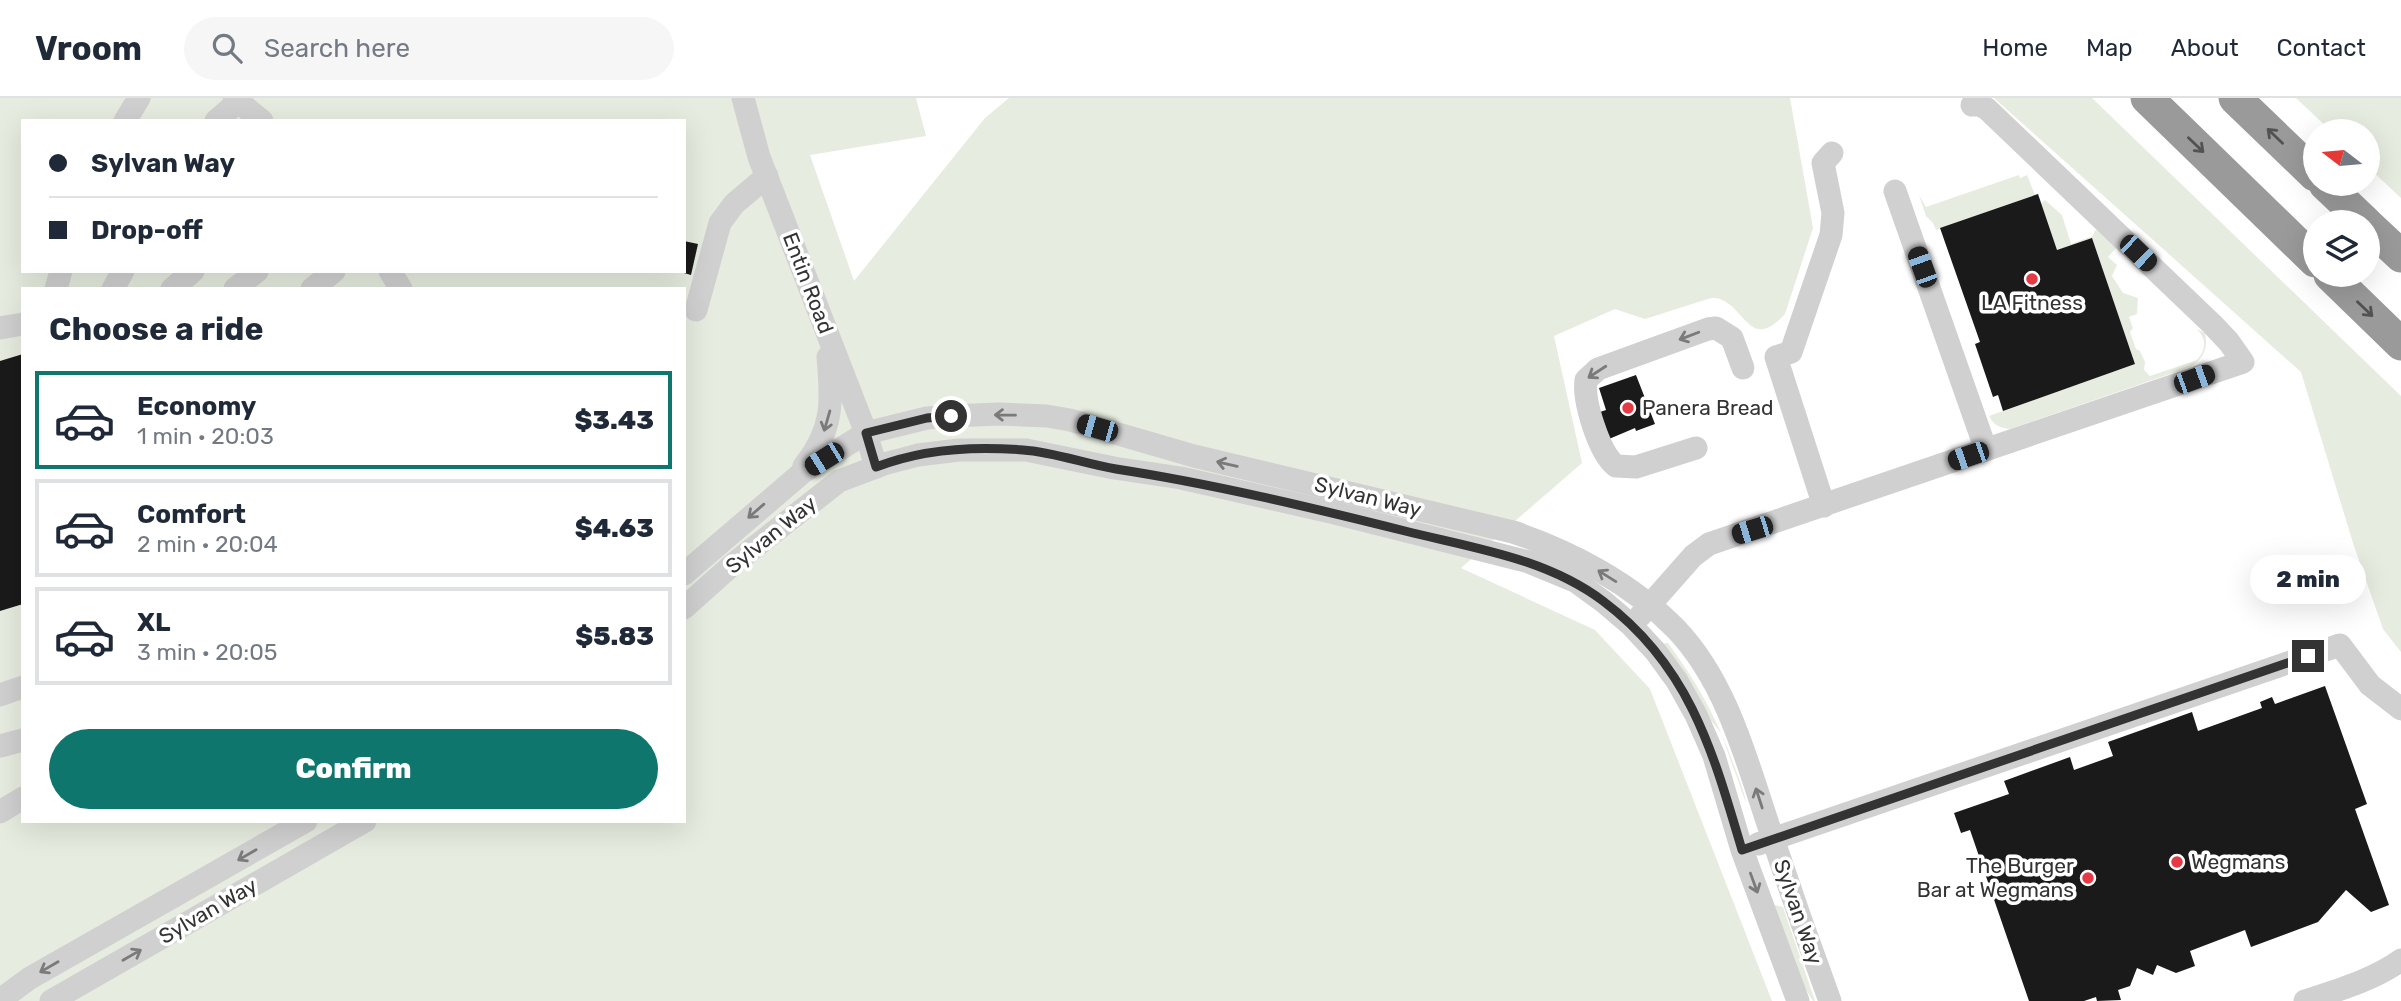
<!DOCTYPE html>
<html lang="en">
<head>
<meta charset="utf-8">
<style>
  body { margin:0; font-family:Rubik,sans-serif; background:#f6f6f7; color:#1f2937; height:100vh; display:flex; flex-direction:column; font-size:26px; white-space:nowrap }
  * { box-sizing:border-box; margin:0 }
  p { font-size:23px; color:#747a83 }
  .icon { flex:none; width:38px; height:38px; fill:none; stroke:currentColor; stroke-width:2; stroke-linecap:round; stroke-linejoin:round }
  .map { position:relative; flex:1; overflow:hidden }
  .drawer { position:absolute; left:21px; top:189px; width:665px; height:536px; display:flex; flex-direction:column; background:#fff; border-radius:0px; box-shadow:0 7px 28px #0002 }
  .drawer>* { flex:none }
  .banner { position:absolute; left:21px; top:21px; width:665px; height:154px; border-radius:0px; box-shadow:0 7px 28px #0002; display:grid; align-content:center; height:154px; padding:0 28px; background:#fff }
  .needle { width:46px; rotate:286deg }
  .buttons { position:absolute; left:2303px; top:21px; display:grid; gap:14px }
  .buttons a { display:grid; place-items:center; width:77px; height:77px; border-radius:50%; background:#fff; box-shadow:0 7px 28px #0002; font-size:35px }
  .end { position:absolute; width:32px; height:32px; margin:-16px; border:9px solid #333; background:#fff; box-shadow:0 0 0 4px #fff }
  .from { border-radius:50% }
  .bubble { position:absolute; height:49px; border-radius:24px; background:#fff; box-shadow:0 7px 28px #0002; font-size:23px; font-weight:800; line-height:49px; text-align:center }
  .car { position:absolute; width:21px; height:42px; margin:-21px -10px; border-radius:9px; box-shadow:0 0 5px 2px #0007; background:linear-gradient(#222 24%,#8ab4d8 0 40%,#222 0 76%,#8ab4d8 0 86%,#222 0) }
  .banner b { display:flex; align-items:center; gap:24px; height:66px; font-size:26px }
  .banner b+b { border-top:2px solid #e0e1e3 }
  .banner i { width:18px; height:18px; background:#1f2937 }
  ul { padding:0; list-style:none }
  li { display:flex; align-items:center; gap:21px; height:98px; margin:0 14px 10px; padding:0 14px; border:4px solid #e0e1e3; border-radius:0px }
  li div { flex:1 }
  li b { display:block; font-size:26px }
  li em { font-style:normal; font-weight:800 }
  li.on { border-color:#0f766e }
  li>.icon { width:63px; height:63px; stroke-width:1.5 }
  h2 { padding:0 28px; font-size:32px; line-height:84px }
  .button { display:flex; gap:14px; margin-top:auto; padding:14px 28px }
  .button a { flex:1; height:80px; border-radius:42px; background:#0f766e; color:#fff; font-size:28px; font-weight:800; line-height:80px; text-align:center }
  header { display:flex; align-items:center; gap:42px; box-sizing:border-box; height:98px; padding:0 35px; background:#fff; border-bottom:2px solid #e0e1e3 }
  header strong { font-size:33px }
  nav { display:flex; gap:38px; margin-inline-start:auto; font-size:24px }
  .search { width:490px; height:63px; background:#f6f6f7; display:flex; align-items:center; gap:18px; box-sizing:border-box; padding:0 24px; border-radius:38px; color:#747a83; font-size:26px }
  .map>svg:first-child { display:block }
</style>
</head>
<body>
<header>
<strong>Vroom</strong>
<div class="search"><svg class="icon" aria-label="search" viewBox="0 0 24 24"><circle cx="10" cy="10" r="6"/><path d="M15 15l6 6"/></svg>Search here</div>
<nav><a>Home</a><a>Map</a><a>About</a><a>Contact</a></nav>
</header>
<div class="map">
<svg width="2401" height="903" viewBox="0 0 2401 903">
  <rect width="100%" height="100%" fill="#fff"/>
  <!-- green -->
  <g fill="#e6ecdf" fill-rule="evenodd">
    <path d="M0 0H916L926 38 810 57 854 183 985 20 1009 0H1790L1813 130 1785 216C1751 253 1747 213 1722 202 1719 200 1715 200 1711 200L1645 221 1615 211 1554 238 1582 365 1461 470 1595 532 1650 591 1772 903H0ZM23 23H684V173H23ZM23 191H684V723H23Z"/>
    <path d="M1994 0H2092L2401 298V554L2383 531 2353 445 2301 274Z"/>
    <path d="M2296 0H2401V100L2368 69V33H2331Z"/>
    <path d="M2019 77 2020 80 2027 77 2035 97 1936 132 1933 125 1926 118 1919 97 1926 109Z"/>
    <path d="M2045 102 2062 117 2071 146 2093 138 2095 132 2103 134 2117 149 2108 159 2117 167 2112 178 2123 195 2138 200 2137 216 2129 219 2133 230 2130 234 2136 251 2140 253 2145 264 2144 272 2150 278 2197 262C2206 252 2207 241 2197 231L2205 235C2208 250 2204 261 2190 269L2010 331C2000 330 1993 327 1989 318L2135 266 2092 141 2057 152 2041 106Z"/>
    <path d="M1664 545H1668C1699 588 1717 620 1735 670 1739 681 1745 695 1746 705L1721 635 1697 605Z"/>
    <path d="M1775 807 1783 809 1815 903H1813L1796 876 1774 809Z"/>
  </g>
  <!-- building -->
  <g fill="#1a1a1a">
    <path d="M2038 96 2057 152 2092 140 2135 266 2003 313 1998 297 1993 299 1975 246 1980 244 1940 130Z"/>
    <path d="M684 143 698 146 691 177 684 175Z"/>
    <path d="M23 256V506L0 513V263Z"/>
    <path d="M1636 277 1655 326 1636 333 1635 330 1609 341 1600 314 1606 312 1599 290Z"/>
    <path d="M2325 588 2367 706 2355 711 2389 807 2371 814 2346 792 2318 824 2251 849 2245 832 2190 853 2195 868 2176 875 2157 867 2153 877 2137 870 2130 888 2118 892 2121 902 2097 903 2096 899 2084 903H2029L1970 732 1961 735 1954 715 2009 696 2004 683 2070 659 2074 672 2113 658 2108 644 2192 614 2198 633 2262 610 2260 604 2272 599 2275 606Z"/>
  </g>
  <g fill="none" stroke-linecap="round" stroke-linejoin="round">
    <!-- minor -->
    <g stroke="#d0d0d0" stroke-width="23">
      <path d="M234 0 262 23"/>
      <path d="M743 0 759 59 866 335 876 369"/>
      <path d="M125 23 139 0"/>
      <path d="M216 23 239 3"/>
      <path d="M1895 93 1986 352"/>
      <path d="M390 173 401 191"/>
      <path d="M56 191 61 173"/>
      <path d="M113 191 123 173"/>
      <path d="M172 191 193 173"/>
      <path d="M235 191 257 173"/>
      <path d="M312 191 334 173"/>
      <path d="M696 212 720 125 734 106 767 78"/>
      <path d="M0 230 23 226"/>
      <path d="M1696 350 1636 369 1616 368C1599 355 1583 303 1586 282L1598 271 1708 231 1716 230 1732 240 1743 270"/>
      <path d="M804 368C834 332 832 302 828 259"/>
      <path d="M1824 408 1776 259 1791 254 1831 137 1833 115 1823 65 1832 55"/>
      <path d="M684 476 803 374 866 335 927 320 951 318 999 316 1047 318 1070 322 1194 358 1513 434C1572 454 1632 486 1676 531 1727 584 1747 664 1770 732 1789 789 1809 846 1830 903"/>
      <path d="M684 510 732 467 839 383 884 366 918 357 959 352H1026L1114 370 1181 380 1335 415 1529 464 1575 483 1604 504 1631 527 1656 554 1677 583 1696 617 1714 658 1742 752 1798 903"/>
      <path d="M1640 518 1693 458 1709 446 2243 264 2229 244 2212 226 1987 11 1980 7H1972"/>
      <path d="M0 597 23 589"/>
      <path d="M0 648 23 642"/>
      <path d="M0 714 23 700"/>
      <path d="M1758 746 2340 547 2370 587 2401 611"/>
      <path d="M0 902 30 880 306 723"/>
      <path d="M51 903 365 723"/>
      <path d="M2305 903C2338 892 2373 882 2401 862"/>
    </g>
    <!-- highway -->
    <g stroke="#9a9a9a" stroke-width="33">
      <path d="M2147 0 2315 163"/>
      <path d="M2235 0 2315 77"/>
      <path d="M2325 86 2365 124"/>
      <path d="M2368 127 2401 158"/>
      <path d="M2330 177 2401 246"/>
    </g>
  </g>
  <!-- one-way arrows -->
  <defs><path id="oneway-shaft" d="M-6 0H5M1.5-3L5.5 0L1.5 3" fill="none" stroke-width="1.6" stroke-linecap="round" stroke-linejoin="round" transform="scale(1.75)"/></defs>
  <g stroke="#525252">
    <use href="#oneway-shaft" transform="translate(2275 38) rotate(-136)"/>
    <use href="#oneway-shaft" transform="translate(2196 47) rotate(44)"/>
    <use href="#oneway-shaft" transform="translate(2365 211) rotate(44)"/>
  </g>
  <g stroke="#7a7a7a">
    <use href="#oneway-shaft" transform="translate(1689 238) rotate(159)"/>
    <use href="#oneway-shaft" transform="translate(1597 274) rotate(147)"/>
    <use href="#oneway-shaft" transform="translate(1005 317) rotate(-179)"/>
    <use href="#oneway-shaft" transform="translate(827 323) rotate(106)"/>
    <use href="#oneway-shaft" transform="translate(1227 366) rotate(-167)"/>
    <use href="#oneway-shaft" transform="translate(756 413) rotate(139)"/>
    <use href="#oneway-shaft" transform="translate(1607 478) rotate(-148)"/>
    <use href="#oneway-shaft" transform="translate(1759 700) rotate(-108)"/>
    <use href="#oneway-shaft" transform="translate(247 757) rotate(150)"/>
    <use href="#oneway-shaft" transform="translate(1754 785) rotate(70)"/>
    <use href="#oneway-shaft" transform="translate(132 857) rotate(-30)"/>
    <use href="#oneway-shaft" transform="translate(49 869) rotate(150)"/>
  </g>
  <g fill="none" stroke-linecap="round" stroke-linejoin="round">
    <!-- route -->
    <path stroke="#333" stroke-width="9" d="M951 318 927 320 866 335 876 369C922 351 975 348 1023 352 1054 354 1085 366 1116 371 1213 386 1309 409 1405 433 1473 450 1546 460 1603 503 1690 568 1713 654 1742 752L2308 558"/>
  </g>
  <!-- markers -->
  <g fill="#e63946" stroke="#fff" stroke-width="2.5">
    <circle cx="2032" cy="181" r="7"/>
    <circle cx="1628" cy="310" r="7"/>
    <circle cx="2177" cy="764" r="7"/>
    <circle cx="2088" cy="780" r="7"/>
  </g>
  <g text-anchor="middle" stroke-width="7" stroke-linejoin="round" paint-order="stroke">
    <!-- street labels -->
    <g font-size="21" fill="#333" stroke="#fff">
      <text transform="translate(808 185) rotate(69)" y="7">Entin Road</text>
      <text transform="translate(1368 399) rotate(14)" y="7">Sylvan Way</text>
      <text transform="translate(771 437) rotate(-39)" y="7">Sylvan Way</text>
      <text transform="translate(208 813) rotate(-30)" y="7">Sylvan Way</text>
      <text transform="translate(1798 814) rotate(71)" y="7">Sylvan Way</text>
    </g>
    <!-- poi labels -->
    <g font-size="21" fill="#333" stroke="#fff" text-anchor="start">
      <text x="2032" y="212" text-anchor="middle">LA Fitness</text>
      <text x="1642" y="317">Panera Bread</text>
      <text x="2191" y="771">Wegmans</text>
      <text x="2074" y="775" text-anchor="end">The Burger<tspan x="2074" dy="24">Bar at Wegmans</tspan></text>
    </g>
  </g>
</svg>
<div class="buttons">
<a><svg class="needle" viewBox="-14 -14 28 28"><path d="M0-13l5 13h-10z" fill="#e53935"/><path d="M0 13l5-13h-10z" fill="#747a83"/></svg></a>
<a><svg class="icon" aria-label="layers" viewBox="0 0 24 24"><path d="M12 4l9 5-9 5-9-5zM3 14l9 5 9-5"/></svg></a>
</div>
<i class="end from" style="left:951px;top:318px"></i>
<i class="end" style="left:2308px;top:558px"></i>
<div class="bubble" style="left:2250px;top:457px;width:116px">2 min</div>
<i class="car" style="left:2138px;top:155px;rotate:134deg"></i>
<i class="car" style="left:1922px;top:169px;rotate:340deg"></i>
<i class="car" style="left:2194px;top:281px;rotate:70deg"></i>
<i class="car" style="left:1097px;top:330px;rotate:286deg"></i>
<i class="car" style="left:1968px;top:358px;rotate:251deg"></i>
<i class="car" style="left:824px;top:361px;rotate:238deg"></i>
<i class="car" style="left:1752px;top:432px;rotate:253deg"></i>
<div class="banner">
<b><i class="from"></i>Sylvan Way</b>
<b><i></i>Drop-off</b>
</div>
<section class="drawer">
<h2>Choose a ride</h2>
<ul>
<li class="on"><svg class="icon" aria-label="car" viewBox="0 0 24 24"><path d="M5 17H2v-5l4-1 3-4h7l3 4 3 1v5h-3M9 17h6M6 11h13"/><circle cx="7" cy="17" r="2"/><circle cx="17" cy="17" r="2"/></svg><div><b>Economy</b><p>1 min · 20:03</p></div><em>$3.43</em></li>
<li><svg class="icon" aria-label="car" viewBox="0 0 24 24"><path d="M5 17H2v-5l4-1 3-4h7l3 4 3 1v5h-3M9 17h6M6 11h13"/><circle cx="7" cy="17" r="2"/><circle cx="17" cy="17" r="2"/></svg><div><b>Comfort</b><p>2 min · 20:04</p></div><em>$4.63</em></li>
<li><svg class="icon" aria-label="car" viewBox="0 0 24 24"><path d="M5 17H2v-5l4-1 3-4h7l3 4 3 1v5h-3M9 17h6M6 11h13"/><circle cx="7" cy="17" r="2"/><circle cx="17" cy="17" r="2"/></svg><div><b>XL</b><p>3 min · 20:05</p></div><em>$5.83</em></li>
</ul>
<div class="button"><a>Confirm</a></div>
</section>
</div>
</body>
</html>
